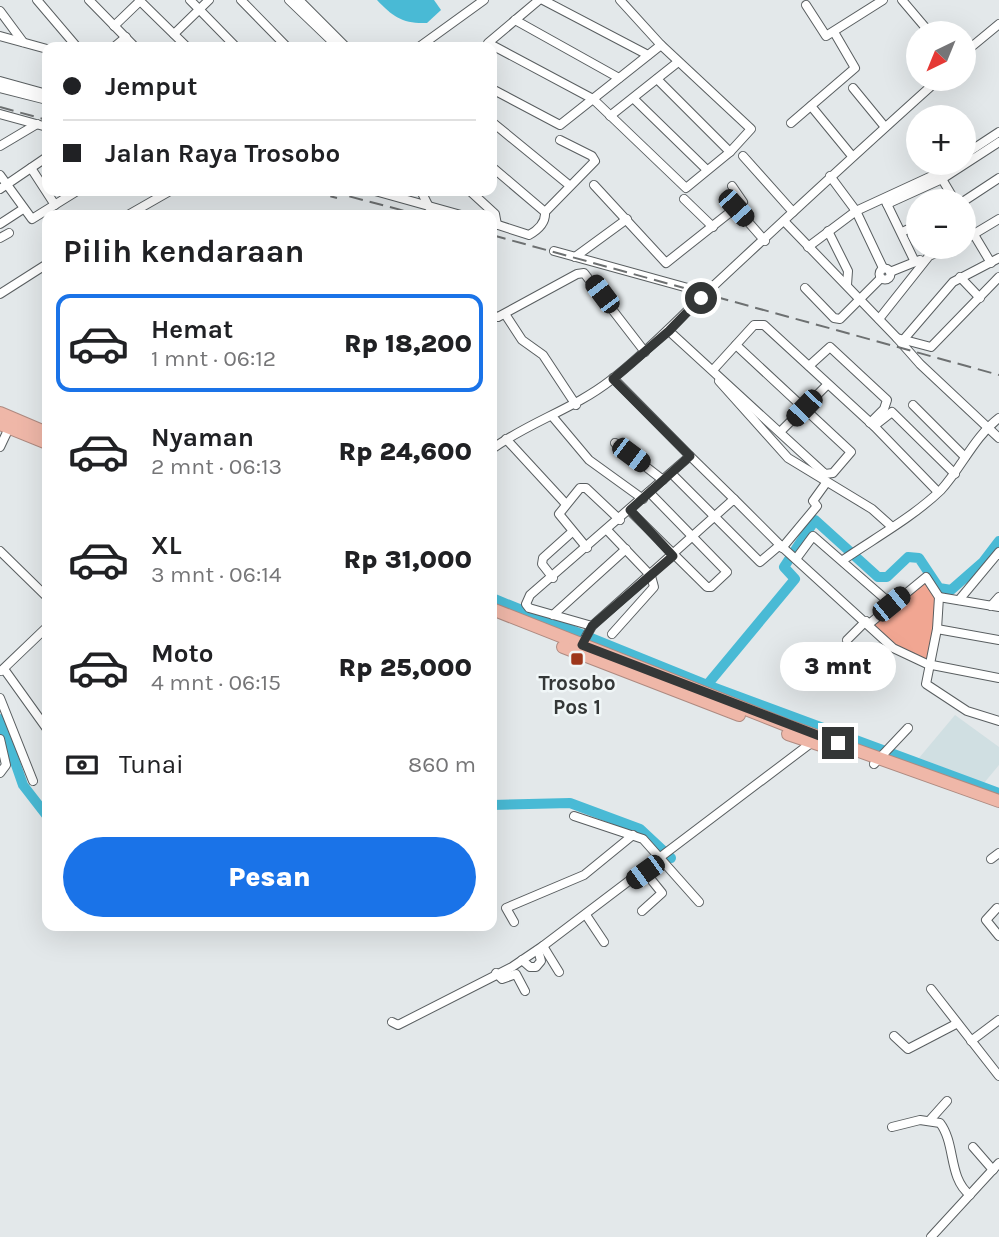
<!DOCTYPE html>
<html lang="id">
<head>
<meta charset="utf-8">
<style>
  body { margin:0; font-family:Karla,sans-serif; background:#f2f2f2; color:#202124; height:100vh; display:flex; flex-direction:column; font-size:26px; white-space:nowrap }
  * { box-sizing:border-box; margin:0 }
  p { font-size:23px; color:#757577 }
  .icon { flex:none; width:38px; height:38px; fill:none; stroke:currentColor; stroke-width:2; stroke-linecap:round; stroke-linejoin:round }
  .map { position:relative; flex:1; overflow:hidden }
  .side { position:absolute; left:42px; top:210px; width:455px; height:721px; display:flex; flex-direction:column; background:#fff; border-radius:14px; box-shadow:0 7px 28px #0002 }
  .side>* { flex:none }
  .top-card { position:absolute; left:42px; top:42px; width:455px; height:154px; border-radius:14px; box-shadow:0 7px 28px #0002; display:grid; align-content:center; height:154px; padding:0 21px; background:#fff }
  .needle { width:46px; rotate:223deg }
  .tools { position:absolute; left:906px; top:21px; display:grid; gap:14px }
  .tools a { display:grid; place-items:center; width:70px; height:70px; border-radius:50%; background:#fff; box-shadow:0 7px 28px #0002; font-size:35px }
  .end { position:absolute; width:32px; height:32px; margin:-16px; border:9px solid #343737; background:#fff; box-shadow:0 0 0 4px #fff }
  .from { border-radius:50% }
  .bubble { position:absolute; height:49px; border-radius:24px; background:#fff; box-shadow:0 7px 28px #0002; font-size:23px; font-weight:800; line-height:49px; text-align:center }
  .car { position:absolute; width:21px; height:42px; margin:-21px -10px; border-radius:9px; box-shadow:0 0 5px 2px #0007; background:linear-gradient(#222 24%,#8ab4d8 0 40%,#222 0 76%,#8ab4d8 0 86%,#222 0) }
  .top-card b { display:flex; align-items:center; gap:24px; height:66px; font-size:26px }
  .top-card b+b { border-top:2px solid #e0e0e0 }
  .top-card i { width:18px; height:18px; background:#202124 }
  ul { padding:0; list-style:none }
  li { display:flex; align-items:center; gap:21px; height:98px; margin:0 14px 10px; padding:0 7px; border:4px solid transparent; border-radius:14px }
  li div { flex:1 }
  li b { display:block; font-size:26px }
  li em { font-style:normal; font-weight:800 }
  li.current { border-color:#1a73e8 }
  li>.icon { width:63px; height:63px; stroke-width:1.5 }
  h2 { padding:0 21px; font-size:32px; line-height:84px }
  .pay { display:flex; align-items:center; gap:18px; height:77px; padding:0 21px; font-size:26px }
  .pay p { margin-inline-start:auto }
  .button { display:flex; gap:14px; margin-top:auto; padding:14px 21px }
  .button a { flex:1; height:80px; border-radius:42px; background:#1a73e8; color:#fff; font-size:28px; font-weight:800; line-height:80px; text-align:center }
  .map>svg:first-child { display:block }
</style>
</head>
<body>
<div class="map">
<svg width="999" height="1237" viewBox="0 0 999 1237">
  <rect width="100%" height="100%" fill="#e3e8ea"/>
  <!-- built -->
  <path fill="#d0dfe2" d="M955 715 999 747V765L984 783 919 758Z"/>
  <!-- green -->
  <path fill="#f1a692" d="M926 578 938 598 927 663 888 643 870 624Z"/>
  <!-- water -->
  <path fill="#49bad5" d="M377 0H434L441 10 427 23C403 24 393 17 377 0Z"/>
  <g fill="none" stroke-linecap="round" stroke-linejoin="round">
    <!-- river -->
    <g stroke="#49bad5" stroke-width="10">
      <path d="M492 598 707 685 999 793"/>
      <path d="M707 685 795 579 784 567 815 520 878 577H887L908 557 919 558 939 588 951 590 983 562 999 541"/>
      <path d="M0 719 23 785 47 816"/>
      <path d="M492 805 570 803 640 829 671 858"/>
    </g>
    <!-- minor casing -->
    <g stroke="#595e60" stroke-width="10">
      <g id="minor">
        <path d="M37 0 77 47"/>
        <path d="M89 0 135 47"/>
        <path d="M139 0 187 47"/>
        <path d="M190 0 236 47"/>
        <path d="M241 0 287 47"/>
        <path d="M289 0 338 47"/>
        <path d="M299 0 346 47"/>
        <path d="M539 0 488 43 593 99 686 188 730 152 751 129 661 45"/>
        <path d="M543 0 648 55"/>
        <path d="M902 0 930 33"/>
        <path d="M806 5 826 36 883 0"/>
        <path d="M0 11 23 42"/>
        <path d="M515 20 619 78"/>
        <path d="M114 26 140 1"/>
        <path d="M174 34 209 0"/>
        <path d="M0 36 47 49"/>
        <path d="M114 47 126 37"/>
        <path d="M419 47 484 0"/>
        <path d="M964 53 999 24"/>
        <path d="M657 79 730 152"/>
        <path d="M0 81 47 94"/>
        <path d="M0 88 47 100"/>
        <path d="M853 88 885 127"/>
        <path d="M492 89 560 125 661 45 620 0"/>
        <path d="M634 99 707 170"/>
        <path d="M811 106 852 156"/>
        <path d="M0 114 47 127"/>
        <path d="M610 116 678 62"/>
        <path d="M492 122 569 185"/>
        <path d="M791 123 855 68 834 32"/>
        <path d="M0 146 37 124"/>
        <path d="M964 155 999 132"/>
        <path d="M743 156 793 212"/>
        <path d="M492 167 545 212C546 223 538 230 529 235L492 223"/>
        <path d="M31 168 55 205"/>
        <path d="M0 175 32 219 77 191"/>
        <path d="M830 176 856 211 883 268"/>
        <path d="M942 179 955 201"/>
        <path d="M594 185 666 263 743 202 732 186"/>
        <path d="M0 189 47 157"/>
        <path d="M375 191 461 215"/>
        <path d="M421 191 429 207"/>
        <path d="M470 191 495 214 497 225"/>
        <path d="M684 199 713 227"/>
        <path d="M885 200 915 262"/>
        <path d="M964 201 999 178"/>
        <path d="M887 204 942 179 999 142"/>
        <path d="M736 208 765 241"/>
        <path d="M545 212 595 161 592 156 560 140"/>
        <path d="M128 215 170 191"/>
        <path d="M964 218 991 263"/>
        <path d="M784 221 897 338 931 347 999 277"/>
        <path d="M0 224 23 209"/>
        <path d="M828 231 848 271 847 285"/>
        <path d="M902 232 919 224"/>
        <path d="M0 238 9 233"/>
        <path d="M964 240 999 219"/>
        <path d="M808 247 856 211 934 175 953 163"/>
        <path d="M554 251 706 293"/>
        <path d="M575 257 627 219"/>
        <circle cx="885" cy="274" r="5.5"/>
        <path d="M890 272 920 260"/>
        <path d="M960 277 980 298"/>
        <path d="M805 288 834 318 840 319 881 278"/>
        <path d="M0 294 47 264"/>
        <path d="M505 314 522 340 543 355 576 405"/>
        <path d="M492 315 498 317 577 274 584 273 645 352"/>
        <path d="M879 319 929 256 949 247"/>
        <path d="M669 331 825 474 833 473 851 452 736 345"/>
        <path d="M897 338 920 364 999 438"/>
        <path d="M904 339 953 282 999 258"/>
        <path d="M809 366 830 347 887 400 884 409 870 423"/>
        <path d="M713 370 754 325H764L874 426 938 492"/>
        <path d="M613 378 690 456"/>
        <path d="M719 381 788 458 872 509 891 526"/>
        <path d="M913 405 965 457"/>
        <path d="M552 416 589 460 643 499"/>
        <path d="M874 426 892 412 955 474"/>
        <path d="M780 432 827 385"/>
        <path d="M506 439 565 503"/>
        <path d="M615 443 663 480"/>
        <path d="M0 447 9 428"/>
        <path d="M492 449C529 422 574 409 611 380 646 353 676 321 708 291 785 219 861 149 939 79"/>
        <path d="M671 473 760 562 780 545"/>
        <path d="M630 511 707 587H711L727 572 649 492"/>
        <path d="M608 531 651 576 654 587 612 634"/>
        <path d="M587 548 559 514 580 488H586L620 520"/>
        <path d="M782 548 817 506 813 501 826 483"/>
        <path d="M0 551 47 597"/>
        <path d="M796 559 813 536 891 604"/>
        <path d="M843 560C875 538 913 517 941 490 962 467 974 437 999 418"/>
        <path d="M553 578 542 564 543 558 572 532"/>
        <path d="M939 597 999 607"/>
        <path d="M959 600 999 552"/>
        <path d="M991 606 999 597"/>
        <path d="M553 615 626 549"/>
        <path d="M869 624 926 577 939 597 937 629 926 684 967 711 999 721"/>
        <path d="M592 626 529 608 526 604 530 595 690 456 734 499"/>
        <path d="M937 629 999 640"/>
        <path d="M847 640 866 621"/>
        <path d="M582 644 592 626 734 499 780 545 893 648 927 664 999 678"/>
        <path d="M4 669 47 729"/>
        <path d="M1 671 47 627"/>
        <path d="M0 698 33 781"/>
        <path d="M0 739 6 765 0 773"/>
        <path d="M874 764 908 728"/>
        <path d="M574 816 643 839 699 902"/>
        <path d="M991 859 999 853"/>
        <path d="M997 908 986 920 999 936"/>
        <path d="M642 911 662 893 645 872"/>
        <path d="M586 915 604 942"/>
        <path d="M514 922 506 908 584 875 633 835"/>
        <path d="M543 946 559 972"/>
        <path d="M522 960 530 967H536L541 961 538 950"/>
        <path d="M496 973 502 979 516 974 525 991"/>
        <path d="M931 989 999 1076"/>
        <path d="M392 1022 398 1025 512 967 543 946 811 743"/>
        <path d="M894 1036 908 1049 956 1024"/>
        <path d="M971 1041 999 1020"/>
        <path d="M930 1120 947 1101"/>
        <path d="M892 1127 920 1120 940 1123C956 1144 948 1178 970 1195"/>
        <path d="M973 1147 993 1170"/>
        <path d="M931 1237 999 1163"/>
      </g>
    </g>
    <!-- highway casing -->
    <g stroke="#ae8a80" stroke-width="14">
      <g id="highway">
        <path d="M0 413 47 433"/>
        <path d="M0 424 47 443"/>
        <path d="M492 609 786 725 999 801"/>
        <path d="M563 647 739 715"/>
        <path d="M788 734 827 747"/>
      </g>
    </g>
    <!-- minor -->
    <use href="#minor" stroke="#fff" stroke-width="8"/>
    <!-- highway -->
    <use href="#highway" stroke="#efb7a8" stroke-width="12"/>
    <!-- rail -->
    <g stroke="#6d7071" stroke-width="2" stroke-dasharray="14 7" stroke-linecap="butt">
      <path d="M0 107 47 120"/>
      <path d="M310 191 337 198"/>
      <path d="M329 191 420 215"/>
      <path d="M492 235 999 375"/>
    </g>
  </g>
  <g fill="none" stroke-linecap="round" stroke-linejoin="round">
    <!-- route -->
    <path stroke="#343737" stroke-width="9" d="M701 298 669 331 613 379 690 456 630 510 673 556 592 626 582 645 838 743"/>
  </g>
  <!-- markers -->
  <rect fill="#9e361b" stroke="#f0f6f7" stroke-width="2.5" x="570" y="652" width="14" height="14" rx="3.5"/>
  <g text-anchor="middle" stroke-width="5" stroke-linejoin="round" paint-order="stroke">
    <!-- poi labels -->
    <g font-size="21" font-weight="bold" fill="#343737" stroke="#f0f6f7">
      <text x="577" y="690">Trosobo<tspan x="577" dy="24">Pos 1</tspan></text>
    </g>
  </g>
</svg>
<div class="tools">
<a><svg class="needle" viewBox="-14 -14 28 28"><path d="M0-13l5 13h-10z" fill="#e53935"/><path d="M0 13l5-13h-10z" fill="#757577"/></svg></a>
<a>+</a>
<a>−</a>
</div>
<i class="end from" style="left:701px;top:298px"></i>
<i class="end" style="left:838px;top:743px"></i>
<div class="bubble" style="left:780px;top:642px;width:116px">3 mnt</div>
<i class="car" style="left:736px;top:208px;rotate:138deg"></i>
<i class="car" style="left:602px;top:294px;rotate:323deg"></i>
<i class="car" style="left:804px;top:408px;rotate:224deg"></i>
<i class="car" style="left:631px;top:455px;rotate:127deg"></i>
<i class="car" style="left:891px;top:604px;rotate:51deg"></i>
<i class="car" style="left:645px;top:872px;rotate:234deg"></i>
<div class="top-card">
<b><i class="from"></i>Jemput</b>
<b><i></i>Jalan Raya Trosobo</b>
</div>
<section class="side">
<h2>Pilih kendaraan</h2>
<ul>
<li class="current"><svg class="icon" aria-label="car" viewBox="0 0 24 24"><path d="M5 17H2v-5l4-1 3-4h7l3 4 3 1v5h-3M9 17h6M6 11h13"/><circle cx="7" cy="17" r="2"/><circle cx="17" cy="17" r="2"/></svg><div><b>Hemat</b><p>1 mnt · 06:12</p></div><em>Rp 18,200</em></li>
<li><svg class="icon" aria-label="car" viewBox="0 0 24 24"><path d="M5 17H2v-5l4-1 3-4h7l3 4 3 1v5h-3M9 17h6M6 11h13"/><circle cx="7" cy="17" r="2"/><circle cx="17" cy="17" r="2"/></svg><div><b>Nyaman</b><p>2 mnt · 06:13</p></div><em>Rp 24,600</em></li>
<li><svg class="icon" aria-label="car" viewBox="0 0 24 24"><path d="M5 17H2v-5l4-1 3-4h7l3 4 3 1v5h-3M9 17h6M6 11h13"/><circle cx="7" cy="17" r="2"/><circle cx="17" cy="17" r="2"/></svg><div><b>XL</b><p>3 mnt · 06:14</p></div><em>Rp 31,000</em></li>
<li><svg class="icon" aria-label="car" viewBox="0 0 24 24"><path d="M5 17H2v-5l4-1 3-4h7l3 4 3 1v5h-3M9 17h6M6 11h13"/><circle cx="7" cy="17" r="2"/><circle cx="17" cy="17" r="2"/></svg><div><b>Moto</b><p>4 mnt · 06:15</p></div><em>Rp 25,000</em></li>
</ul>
<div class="pay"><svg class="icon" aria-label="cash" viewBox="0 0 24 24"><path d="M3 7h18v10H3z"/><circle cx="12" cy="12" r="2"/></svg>Tunai<p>860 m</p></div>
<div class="button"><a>Pesan</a></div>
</section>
</div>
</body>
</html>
